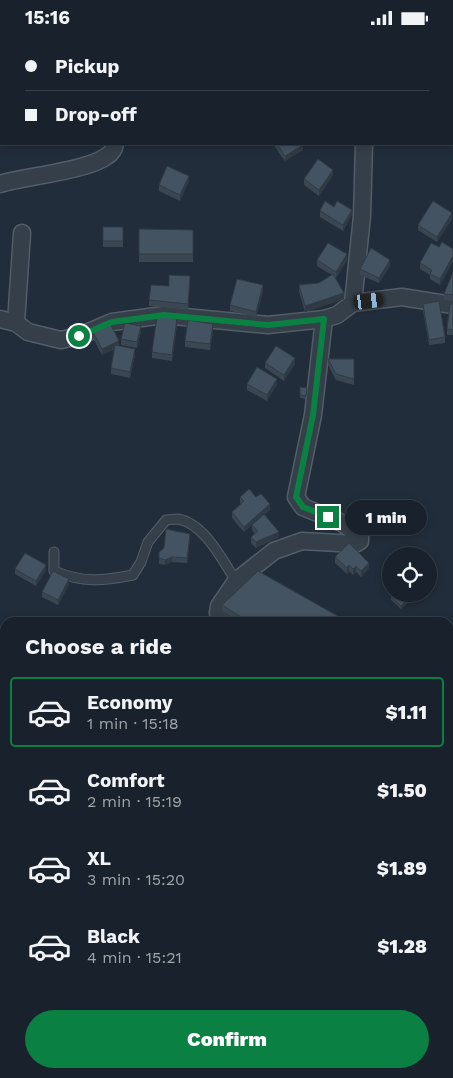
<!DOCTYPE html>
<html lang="en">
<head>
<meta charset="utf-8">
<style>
  body { margin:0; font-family:"Work Sans",sans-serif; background:#262f38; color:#f1f3f6; height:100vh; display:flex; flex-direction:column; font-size:19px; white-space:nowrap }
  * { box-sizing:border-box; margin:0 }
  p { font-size:16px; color:#9fa4a9 }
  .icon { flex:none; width:28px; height:28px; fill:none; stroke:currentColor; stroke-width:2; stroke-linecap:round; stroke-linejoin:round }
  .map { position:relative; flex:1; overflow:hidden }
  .sheet { position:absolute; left:0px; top:582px; width:454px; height:461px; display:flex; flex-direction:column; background:#19222c; border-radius:15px 15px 0 0; box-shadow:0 2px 8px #0003,0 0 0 1px #373f48 }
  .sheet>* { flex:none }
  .guide { position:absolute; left:0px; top:0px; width:454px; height:110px; box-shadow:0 2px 8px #0003,0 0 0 1px #373f48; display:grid; align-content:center; height:110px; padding:0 25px; background:#19222c }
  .fabs { position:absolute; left:382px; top:512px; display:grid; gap:10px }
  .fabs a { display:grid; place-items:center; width:55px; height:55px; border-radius:50%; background:#19222c; box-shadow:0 2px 8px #0003,0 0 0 1px #373f48; font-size:25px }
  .end { position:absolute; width:22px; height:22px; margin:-11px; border:6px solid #0b8043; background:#fff; box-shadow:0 0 0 2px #fff }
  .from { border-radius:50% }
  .bubble { position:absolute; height:35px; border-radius:18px; background:#19222c; box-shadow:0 2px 8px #0003,0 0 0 1px #373f48; font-size:16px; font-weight:800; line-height:35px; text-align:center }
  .car { position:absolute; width:15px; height:30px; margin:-15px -8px; border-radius:6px; box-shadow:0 0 4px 1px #0007; background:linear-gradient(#222 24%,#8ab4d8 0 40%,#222 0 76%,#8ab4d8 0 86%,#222 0) }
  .guide b { display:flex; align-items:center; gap:18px; height:48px; font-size:19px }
  .guide b+b { border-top:1px solid #373f48 }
  .guide i { width:12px; height:12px; background:#f1f3f6 }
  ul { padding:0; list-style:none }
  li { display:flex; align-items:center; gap:15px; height:70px; margin:0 10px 8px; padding:0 15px; border:2px solid transparent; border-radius:5px }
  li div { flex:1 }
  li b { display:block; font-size:19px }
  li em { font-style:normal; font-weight:800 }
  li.active { border-color:#0b8043 }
  li>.icon { width:45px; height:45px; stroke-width:1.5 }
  h2 { padding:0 25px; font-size:22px; line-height:60px }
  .primary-button { display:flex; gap:10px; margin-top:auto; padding:10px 25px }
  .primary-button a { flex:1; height:58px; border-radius:30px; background:#0b8043; color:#fff; font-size:20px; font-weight:800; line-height:58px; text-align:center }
  .status { display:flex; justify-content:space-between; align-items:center; height:35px; padding:0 25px; background:#19222c; direction:ltr }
  .status svg { height:14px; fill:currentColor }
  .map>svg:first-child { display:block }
</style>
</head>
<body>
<div class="status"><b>15:16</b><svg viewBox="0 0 49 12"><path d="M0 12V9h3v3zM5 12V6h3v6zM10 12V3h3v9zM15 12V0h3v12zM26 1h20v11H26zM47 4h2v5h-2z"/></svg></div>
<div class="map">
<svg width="453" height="1043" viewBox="0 0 453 1043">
  <rect width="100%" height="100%" fill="#212d3a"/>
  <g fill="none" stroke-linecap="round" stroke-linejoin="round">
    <!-- stream -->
    <g stroke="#354a61" stroke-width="5">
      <path d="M0 705 5 708"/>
      <path d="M449 911 453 917"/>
    </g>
    <!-- lane casing -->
    <g stroke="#535d68" stroke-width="11">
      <path id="lane" d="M54 517V536C83 548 102 546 133 540L141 527 148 507 166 485C169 485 174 484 178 484 204 488 223 526 236 546"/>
    </g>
    <!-- street casing -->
    <g stroke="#535d68" stroke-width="19">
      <g id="street">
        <path d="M405 1V0"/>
        <path d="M452 3H453"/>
        <path d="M0 149C26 141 87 136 107 121 112 118 114 115 115 109"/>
        <path d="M353 268 362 181 364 109"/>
        <path d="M0 284 16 288 28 297 61 305 79 301 112 287 164 280 268 290 324 284 337 280 353 268 402 262 453 270"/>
        <path d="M16 288 22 198"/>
        <path d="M226 588 218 578 219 571 236 546 274 516 302 506 355 509 360 506V500L342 488 303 472 296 462 313 380 324 284"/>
        <path d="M0 854 5 856"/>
      </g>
    </g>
    <!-- secondary casing -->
    <g stroke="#535d68" stroke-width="25">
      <g id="secondary">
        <path d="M0 987 5 989"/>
        <path d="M86 1039 90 1043"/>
      </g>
    </g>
    <!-- lane -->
    <use href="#lane" stroke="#353f4a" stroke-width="9"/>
    <!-- street -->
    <use href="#street" stroke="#353f4a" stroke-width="16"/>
    <!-- secondary -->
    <use href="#secondary" stroke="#434e5d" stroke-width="22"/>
  </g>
  <!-- wall -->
  <g fill="#3a4753">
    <path d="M452 87 453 110 431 109H452Z"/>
    <path d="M275 109H302L303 115 285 126 275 112Z"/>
    <path d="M333 140 319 161 304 150V144Z"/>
    <path d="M189 146 180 166 159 156V150Z"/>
    <path d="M334 172 352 180 343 196 320 182V176Z"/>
    <path d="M452 184 437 207 418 195V190Z"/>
    <rect x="103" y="192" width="20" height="20"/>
    <path d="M139 194 193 195V227H139Z"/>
    <path d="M439 212 453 214V226L440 250 430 244V240L420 234V228Z"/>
    <path d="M317 225H347L336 243 334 242 344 264 305 277 299 256V250L319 248 332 240 317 231Z"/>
    <path d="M390 231 379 248 360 240V234Z"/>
    <path d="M453 237V266L444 265V259Z"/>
    <path d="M190 247 188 274 149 271V265L169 251Z"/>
    <path d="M263 256 256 282 230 276V270Z"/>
    <path d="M423 269 445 302V308L429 310 423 275Z"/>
    <path d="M453 269V300H447V294Z"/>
    <path d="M177 289 172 326 152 323V317Z"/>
    <path d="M213 295 210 315 185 312V306Z"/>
    <path d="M141 296 137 313 121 310V304Z"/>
    <path d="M93 297 135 320 130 343 111 339V333L115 314 102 320 93 303Z"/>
    <path d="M328 324H354V350L336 345 328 330Z"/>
    <path d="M265 328 295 329 284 346 265 333Z"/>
    <path d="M247 349H277L267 366 247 355Z"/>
    <path d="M300 352 307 353 306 364 300 363Z"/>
    <path d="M240 462H256L270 475 264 480 279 502 256 513 251 508V502L255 499 252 495V490L244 497 232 483V477L241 469 240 468Z"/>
    <path d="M190 505 187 528 172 527 165 530 159 529V517Z"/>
    <path d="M335 522 369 533 361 542 356 537 353 540 349 536 347 539 335 528Z"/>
    <path d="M15 534 46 535 36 551 15 539Z"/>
    <path d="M69 549 58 570 42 562V557Z"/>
    <path d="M415 559V561L401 574 391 565V562Z"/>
    <path d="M222 570 343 588H241L222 576Z"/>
    <path d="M0 991 5 992V1027L0 1026Z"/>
  </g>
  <!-- shaded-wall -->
  <g fill="#303a44">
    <path d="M303 110V115L285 126V121Z"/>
    <path d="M333 135V140L319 161V155Z"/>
    <path d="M189 141V146L180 166V160Z"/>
    <path d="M352 175V180L343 196V190Z"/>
    <path d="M452 178V184L437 207V202Z"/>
    <path d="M347 219V225L336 243V237Z"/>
    <path d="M453 221V226L440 250V244Z"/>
    <path d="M390 225V231L379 248V243Z"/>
    <path d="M263 250V256L256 282V277Z"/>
    <path d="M344 258V264L305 277V271Z"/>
    <path d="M177 283V289L172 326V320Z"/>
    <path d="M213 289V295L210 315V309Z"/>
    <path d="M141 291V296L137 313V307Z"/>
    <path d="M119 306V311L102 320V314Z"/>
    <path d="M135 314V320L130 343V337Z"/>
    <path d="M295 323V329L284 346V340Z"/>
    <path d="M277 344V349L267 366V360Z"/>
    <path d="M270 469V475L244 497V492Z"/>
    <path d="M279 497V502L256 513V507Z"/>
    <path d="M190 499V505L187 528V523Z"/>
    <path d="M172 522V527L165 530V525Z"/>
    <path d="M369 528V533L361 542V536Z"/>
    <path d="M46 530V535L36 551V546Z"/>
    <path d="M349 530V536L347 539V533Z"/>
    <path d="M356 531V537L353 540V534Z"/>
    <path d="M69 544V549L58 570V565Z"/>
    <path d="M414 559H415V561L401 574V571Z"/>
  </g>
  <!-- building -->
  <g fill="#445361" stroke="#303a44">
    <path d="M419 0H450L449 1H418Z"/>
    <rect x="452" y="87" width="1" height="17"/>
    <path d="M277 109H302L303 110 285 121Z"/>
    <path d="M318 124 333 135 319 155 304 144Z"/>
    <path d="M167 131 189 141 180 160 159 150Z"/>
    <path d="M325 166 334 172 337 166 352 175 343 190 320 176Z"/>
    <path d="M433 166 452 178 437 202 418 190Z"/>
    <rect x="103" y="192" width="20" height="14"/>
    <path d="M139 194 193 195V219H139Z"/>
    <path d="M442 207 453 214V221L440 244 430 239 432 235 420 228 431 208 439 212Z"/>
    <path d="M328 208 347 219 336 237 317 225Z"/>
    <path d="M371 213 390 225 379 243 360 234Z"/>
    <path d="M453 237V260L444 259Z"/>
    <path d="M333 239 344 258 305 271 299 250 319 248Z"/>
    <path d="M169 240 190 241 188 269 149 265 151 250 169 251Z"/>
    <path d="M237 244 263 250 256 277 230 270Z"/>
    <path d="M439 266 445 302 429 305 423 269Z"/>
    <path d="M450 269H453V295L447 294Z"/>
    <path d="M157 281 177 283 172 320 152 317Z"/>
    <path d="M188 285 213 289 210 309 185 306Z"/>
    <path d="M110 288 119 306 102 314 93 297Z"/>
    <path d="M125 288 141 291 137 307 121 304Z"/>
    <path d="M115 310 135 314 130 337 111 333Z"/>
    <path d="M276 311 295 323 284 340 265 328Z"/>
    <path d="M328 324H354V344L336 339Z"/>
    <path d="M257 332 277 344 267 360 247 349Z"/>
    <path d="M300 352 307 353 306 361 300 360Z"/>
    <path d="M249 454 256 462 261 459 270 469 244 492 232 477 244 466 240 462Z"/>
    <path d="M264 479 279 497 256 507 251 502 258 496 252 490Z"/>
    <path d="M166 494 190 499 187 523 172 522 165 525 159 523V517L164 513Z"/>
    <path d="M349 508 369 528 361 536 356 531 353 534 349 530 347 533 335 522Z"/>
    <path d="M25 518 46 530 36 546 15 534Z"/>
    <path d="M53 536 69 544 58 565 42 557Z"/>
    <path d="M258 536 343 584 341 588H250L222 570Z"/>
    <path d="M395 559H414L401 571 391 562Z"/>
    <path d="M0 991 5 992V1022L0 1020Z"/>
  </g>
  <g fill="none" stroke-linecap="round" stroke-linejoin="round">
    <!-- route -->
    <path stroke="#0b8043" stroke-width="6" d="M79 301 112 287 164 280 268 290 324 284 313 380 296 462 303 472 328 482"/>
  </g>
</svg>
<div class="fabs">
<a><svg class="icon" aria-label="locate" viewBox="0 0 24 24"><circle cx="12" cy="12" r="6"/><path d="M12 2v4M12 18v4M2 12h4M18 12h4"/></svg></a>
</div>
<i class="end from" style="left:79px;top:301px"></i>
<i class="end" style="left:328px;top:482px"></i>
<div class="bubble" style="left:345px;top:465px;width:82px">1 min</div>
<i class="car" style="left:369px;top:266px;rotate:83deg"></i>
<div class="guide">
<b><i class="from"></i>Pickup</b>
<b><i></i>Drop-off</b>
</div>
<section class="sheet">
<h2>Choose a ride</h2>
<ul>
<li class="active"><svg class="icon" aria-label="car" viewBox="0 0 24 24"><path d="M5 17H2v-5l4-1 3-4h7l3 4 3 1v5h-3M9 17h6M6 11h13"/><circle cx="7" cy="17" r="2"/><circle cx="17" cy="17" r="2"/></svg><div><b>Economy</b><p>1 min · 15:18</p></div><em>$1.11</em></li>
<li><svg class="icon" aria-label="car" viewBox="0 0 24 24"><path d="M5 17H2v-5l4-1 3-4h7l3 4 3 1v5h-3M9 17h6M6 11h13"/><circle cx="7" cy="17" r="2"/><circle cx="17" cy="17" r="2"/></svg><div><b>Comfort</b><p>2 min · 15:19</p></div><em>$1.50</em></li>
<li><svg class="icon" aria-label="car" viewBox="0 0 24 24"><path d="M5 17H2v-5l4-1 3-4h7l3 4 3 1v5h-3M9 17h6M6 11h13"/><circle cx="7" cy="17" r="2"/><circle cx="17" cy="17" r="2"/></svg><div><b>XL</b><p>3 min · 15:20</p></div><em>$1.89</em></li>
<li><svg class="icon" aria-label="car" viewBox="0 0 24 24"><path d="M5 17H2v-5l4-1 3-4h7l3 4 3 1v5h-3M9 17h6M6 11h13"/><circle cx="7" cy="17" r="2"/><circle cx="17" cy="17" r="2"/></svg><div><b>Black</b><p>4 min · 15:21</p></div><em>$1.28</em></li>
</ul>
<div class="primary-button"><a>Confirm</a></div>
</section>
</div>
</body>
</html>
